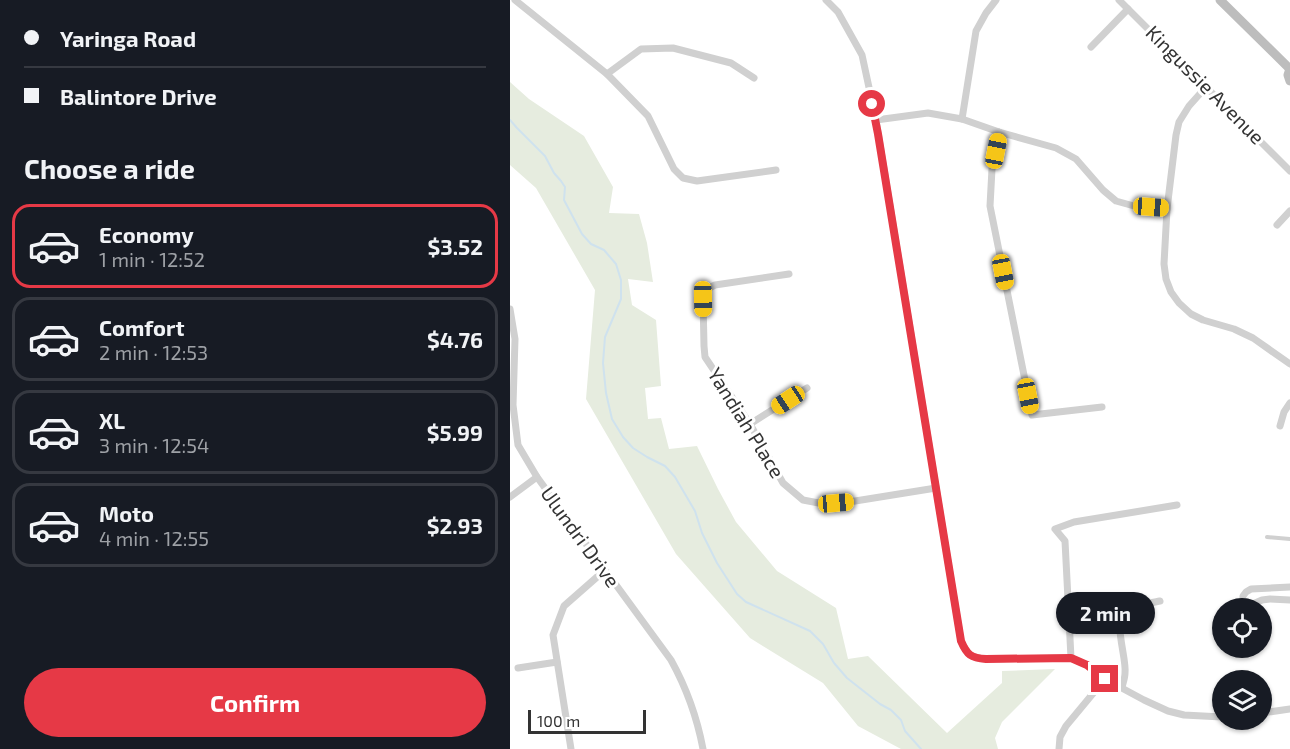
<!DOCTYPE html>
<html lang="en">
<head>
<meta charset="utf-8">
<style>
  body { margin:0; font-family:"Exo 2",sans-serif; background:#20242c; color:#f1f3f6; height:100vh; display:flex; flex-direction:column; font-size:22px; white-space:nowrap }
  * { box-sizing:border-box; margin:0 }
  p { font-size:20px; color:#9ea1a6 }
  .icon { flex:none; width:33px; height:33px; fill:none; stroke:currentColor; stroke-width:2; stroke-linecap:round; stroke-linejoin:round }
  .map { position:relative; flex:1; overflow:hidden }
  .drawer { display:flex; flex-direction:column; background:#171b24; width:510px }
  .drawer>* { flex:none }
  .banner { display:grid; align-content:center; height:132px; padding:0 24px; background:#171b24 }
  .tools { position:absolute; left:702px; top:598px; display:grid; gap:12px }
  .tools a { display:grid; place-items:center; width:60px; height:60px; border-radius:50%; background:#171b24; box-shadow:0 2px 4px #0004; font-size:30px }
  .scale { position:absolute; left:18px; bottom:15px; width:118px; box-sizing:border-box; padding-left:6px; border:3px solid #333; border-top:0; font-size:16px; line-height:21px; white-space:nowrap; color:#333; -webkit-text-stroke:4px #fff; paint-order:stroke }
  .end { position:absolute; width:27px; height:27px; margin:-14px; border:8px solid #e63946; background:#fff; box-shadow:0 0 0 3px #fff }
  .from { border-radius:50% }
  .bubble { position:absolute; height:42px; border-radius:21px; background:#171b24; box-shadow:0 2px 4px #0004; font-size:20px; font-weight:700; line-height:42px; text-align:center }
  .car { position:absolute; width:18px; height:36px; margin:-18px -9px; border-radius:8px; box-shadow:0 0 4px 2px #0007; background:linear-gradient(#f5c518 24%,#345 0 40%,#f5c518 0 76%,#345 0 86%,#f5c518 0) }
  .banner b { display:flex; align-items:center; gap:21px; height:57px; font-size:22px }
  .banner b+b { border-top:2px solid #363941 }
  .banner i { width:15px; height:15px; background:#f1f3f6 }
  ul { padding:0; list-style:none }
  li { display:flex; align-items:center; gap:18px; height:84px; margin:0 12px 9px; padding:0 12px; border:3px solid #363941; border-radius:18px }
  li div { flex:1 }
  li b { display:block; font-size:22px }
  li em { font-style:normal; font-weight:700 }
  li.on { border-color:#e63946 }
  li>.icon { width:54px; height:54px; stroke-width:1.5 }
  h2 { padding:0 24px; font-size:27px; line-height:72px }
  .primary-button { display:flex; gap:12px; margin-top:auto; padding:12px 24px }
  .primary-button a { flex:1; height:69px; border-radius:36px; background:#e63946; color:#fff; font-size:24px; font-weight:700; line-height:69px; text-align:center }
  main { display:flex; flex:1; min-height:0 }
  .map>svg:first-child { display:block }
</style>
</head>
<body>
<main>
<section class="drawer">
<div class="banner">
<b><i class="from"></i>Yaringa Road</b>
<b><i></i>Balintore Drive</b>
</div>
<h2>Choose a ride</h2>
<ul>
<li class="on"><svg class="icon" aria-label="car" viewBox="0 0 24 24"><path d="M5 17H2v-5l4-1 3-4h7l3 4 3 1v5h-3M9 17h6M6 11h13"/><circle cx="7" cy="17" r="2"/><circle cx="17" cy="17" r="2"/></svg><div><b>Economy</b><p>1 min · 12:52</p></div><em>$3.52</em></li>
<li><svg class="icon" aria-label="car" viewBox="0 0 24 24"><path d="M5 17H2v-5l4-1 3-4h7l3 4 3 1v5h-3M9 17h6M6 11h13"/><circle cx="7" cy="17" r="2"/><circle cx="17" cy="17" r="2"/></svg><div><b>Comfort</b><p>2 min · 12:53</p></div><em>$4.76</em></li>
<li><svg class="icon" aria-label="car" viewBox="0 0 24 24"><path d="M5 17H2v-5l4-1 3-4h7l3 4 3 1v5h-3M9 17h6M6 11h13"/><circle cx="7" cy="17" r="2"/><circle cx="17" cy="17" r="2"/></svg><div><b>XL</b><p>3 min · 12:54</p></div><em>$5.99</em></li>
<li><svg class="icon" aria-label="car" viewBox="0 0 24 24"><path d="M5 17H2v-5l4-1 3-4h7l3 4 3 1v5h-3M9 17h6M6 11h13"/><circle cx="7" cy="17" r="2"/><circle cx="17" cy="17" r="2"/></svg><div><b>Moto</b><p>4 min · 12:55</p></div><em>$2.93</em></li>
</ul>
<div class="primary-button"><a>Confirm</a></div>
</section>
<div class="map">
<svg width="780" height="749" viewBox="0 0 780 749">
  <rect width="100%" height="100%" fill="#fff"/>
  <!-- green -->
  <path fill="#e6ecdf" d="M0 82 19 99 74 136 103 187 99 213 129 214 137 243 143 282 118 279 122 305 146 320 151 386 135 388 138 419 151 418 159 449 187 446 208 489 226 522 267 571 326 608 338 659 358 656 437 733 492 683V671L545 669 492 722 485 738 488 749H391L348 726 313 683 240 638 166 554 76 399 85 290 26 188 0 165Z"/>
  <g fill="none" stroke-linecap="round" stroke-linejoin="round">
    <!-- stream -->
    <path stroke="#cfe2ee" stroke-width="2" d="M0 120 7 128 35 156 44 173 51 181 55 187 54 200 72 234 81 244 94 250 106 264 111 280V299L95 337 93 363 96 393 102 419 113 437 123 448 137 457 155 466 165 477 185 511 192 533 207 563 227 594 236 602 300 631 313 644 324 663 337 678 370 704 381 710 391 720 395 731 411 749"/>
    <!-- lane -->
    <path stroke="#d0d0d0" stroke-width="4" d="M757 537 780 539"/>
    <!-- street -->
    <g stroke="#d0d0d0" stroke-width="7">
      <path d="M5 0 97 74 138 116 164 169 173 178 187 181 266 170"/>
      <path d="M316 0 328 12 352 55 366 120 451 641C457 655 461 658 476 659L561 658 577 665 595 679 634 700 658 711 674 715 712 717"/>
      <path d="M609 0 780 171"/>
      <path d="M581 47 618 9"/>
      <path d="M97 74 131 49 163 48 221 63 244 78"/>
      <path d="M696 87 679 106 669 122 666 135 657 209 654 264 656 279 661 292 669 303 681 314 693 320 724 329 743 338 780 364"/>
      <path d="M452 119 466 31 476 13 486 0"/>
      <path d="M366 120 418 113 452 119 489 132 546 148 566 159 593 190 606 201 624 206 657 209"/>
      <path d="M489 132 482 169 480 206 522 415 592 407"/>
      <path d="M767 225 780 211"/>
      <path d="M279 274 205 285 197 289 193 299 194 346 195 357 240 424 273 483 293 500 314 504 339 502 426 488"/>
      <path d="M0 309 5 339 3 405 8 445 27 477 161 660C177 689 187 717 193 749"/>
      <path d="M240 424 297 388"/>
      <path d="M770 426 774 412 780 403"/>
      <path d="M0 497 27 477"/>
      <path d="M780 587 741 589 736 592 733 596V601L737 604H743L752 600 760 599 780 600"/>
      <path d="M561 658 555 541 545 529 564 522 667 505"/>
      <path d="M8 668 47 662"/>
      <path d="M612 687C613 683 615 678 615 673 617 657 601 618 617 609 624 605 642 603 650 601"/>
      <path d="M752 713 780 709"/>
      <path d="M61 749 43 635 54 606 95 570"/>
      <path d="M549 749 550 737 556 726 595 679"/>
    </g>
    <!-- secondary -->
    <g stroke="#bdbdbd" stroke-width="9">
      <path d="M710 0 780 69"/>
      <path d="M780 69 778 75 780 81"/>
    </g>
  </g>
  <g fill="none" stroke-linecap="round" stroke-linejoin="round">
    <!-- route -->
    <path stroke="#e63946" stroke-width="8" d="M362 104 368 134 451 641C457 655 461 658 476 659L561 658 577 665 595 679"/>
  </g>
  <g text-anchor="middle" stroke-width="6" stroke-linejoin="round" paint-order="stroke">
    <!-- street labels -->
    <g font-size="20" fill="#333" stroke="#fff">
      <text transform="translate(695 85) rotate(45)" y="7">Kingussie Avenue</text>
      <text transform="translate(236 423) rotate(58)" y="7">Yandiah Place</text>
      <text transform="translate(70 537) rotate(54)" y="7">Ulundri Drive</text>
    </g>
  </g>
</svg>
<div class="tools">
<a><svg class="icon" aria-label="locate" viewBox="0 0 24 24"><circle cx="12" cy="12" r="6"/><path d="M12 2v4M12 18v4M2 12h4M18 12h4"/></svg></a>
<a><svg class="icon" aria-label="layers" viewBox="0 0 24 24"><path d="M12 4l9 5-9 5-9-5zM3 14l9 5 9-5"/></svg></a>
</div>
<div class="scale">100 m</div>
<i class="end from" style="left:362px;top:104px"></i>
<i class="end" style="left:595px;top:679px"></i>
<div class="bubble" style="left:546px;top:592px;width:99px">2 min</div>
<i class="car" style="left:486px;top:151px;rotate:11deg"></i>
<i class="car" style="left:641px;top:207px;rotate:94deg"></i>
<i class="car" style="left:493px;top:272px;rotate:169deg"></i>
<i class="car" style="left:193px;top:299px;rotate:179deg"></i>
<i class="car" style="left:518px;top:396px;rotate:169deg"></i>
<i class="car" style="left:278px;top:400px;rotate:237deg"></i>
<i class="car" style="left:326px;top:503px;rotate:85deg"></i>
</div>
</main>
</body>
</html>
